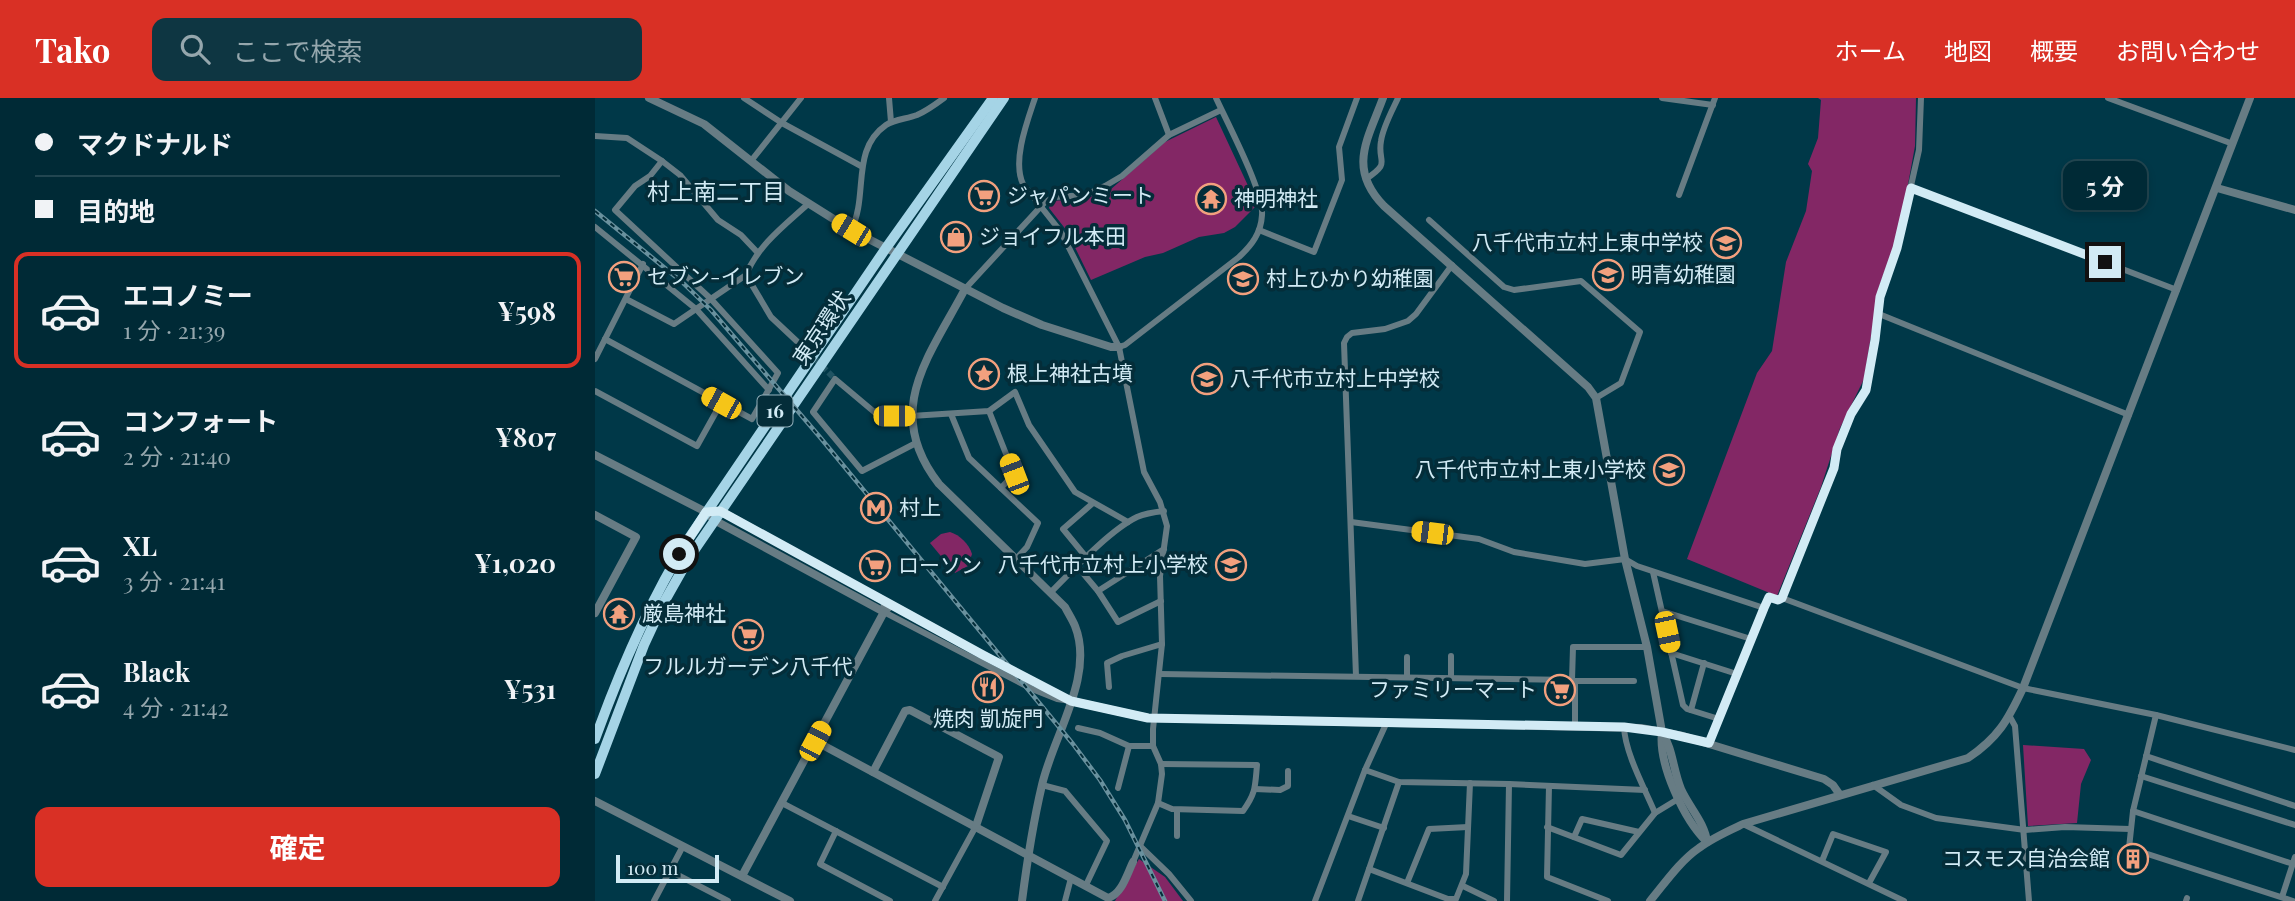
<!DOCTYPE html>
<html lang="ja">
<head>
<meta charset="utf-8">
<style>
  body { margin:0; font-family:"Playfair Display","Noto Sans JP",serif; background:#0e3642; color:#f1f3f6; height:100vh; display:flex; flex-direction:column; font-size:26px; white-space:nowrap }
  * { box-sizing:border-box; margin:0 }
  p { font-size:23px; color:#95a7ad }
  .icon { flex:none; width:38px; height:38px; fill:none; stroke:currentColor; stroke-width:2; stroke-linecap:round; stroke-linejoin:round }
  .map { position:relative; flex:1; overflow:hidden }
  .details { display:flex; flex-direction:column; background:#002a36; width:595px }
  .details>* { flex:none }
  .banner { display:grid; align-content:center; height:154px; padding:0 35px; background:#002a36 }
  .scale { position:absolute; left:21px; bottom:18px; width:103px; box-sizing:border-box; padding-left:7px; border:4px solid #d2ebf5; border-top:0; font-size:19px; line-height:24px; white-space:nowrap; color:#d2ebf5; -webkit-text-stroke:5px #042d39; paint-order:stroke }
  .end { position:absolute; width:32px; height:32px; margin:-16px; border:9px solid #d2ebf5; background:#111; box-shadow:0 0 0 4px #111 }
  .from { border-radius:50% }
  .bubble { position:absolute; height:49px; border-radius:14px; background:#002a36; box-shadow:0 4px 10px #0003,0 0 0 2px #224651; font-size:23px; font-weight:700; line-height:49px; text-align:center }
  .car { position:absolute; width:21px; height:42px; margin:-21px -10px; border-radius:9px; box-shadow:0 0 5px 2px #0007; background:linear-gradient(#f5c518 24%,#345 0 40%,#f5c518 0 76%,#345 0 86%,#f5c518 0) }
  .banner b { display:flex; align-items:center; gap:24px; height:66px; font-size:26px }
  .banner b+b { border-top:2px solid #224651 }
  .banner i { width:18px; height:18px; background:#f1f3f6 }
  ul { padding:0; list-style:none }
  li { display:flex; align-items:center; gap:21px; height:116px; margin:0 14px 10px; padding:0 21px; border:4px solid transparent; border-radius:14px }
  li div { flex:1 }
  li b { display:block; font-size:26px }
  li em { font-style:normal; font-weight:700 }
  li.on { border-color:#d93025 }
  li>.icon { width:63px; height:63px; stroke-width:1.5 }
  .cta { display:flex; gap:14px; margin-top:auto; padding:14px 35px }
  .cta a { flex:1; height:80px; border-radius:14px; background:#d93025; color:#fff; font-size:28px; font-weight:700; line-height:80px; text-align:center }
  header { display:flex; align-items:center; gap:42px; box-sizing:border-box; height:98px; padding:0 35px; background:#d93025; color:#fff }
  header strong { font-size:33px }
  nav { display:flex; gap:38px; margin-inline-start:auto; font-size:24px }
  .search { width:490px; height:63px; background:#0e3642; display:flex; align-items:center; gap:18px; box-sizing:border-box; padding:0 24px; border-radius:14px; color:#95a7ad; font-size:26px }
  main { display:flex; flex:1; min-height:0 }
  .map>svg:first-child { display:block }
</style>
</head>
<body>
<header>
<strong>Tako</strong>
<div class="search"><svg class="icon" aria-label="search" viewBox="0 0 24 24"><circle cx="10" cy="10" r="6"/><path d="M15 15l6 6"/></svg>ここで検索</div>
<nav><a>ホーム</a><a>地図</a><a>概要</a><a>お問い合わせ</a></nav>
</header>
<main>
<section class="details">
<div class="banner">
<b><i class="from"></i>マクドナルド</b>
<b><i></i>目的地</b>
</div>
<ul>
<li class="on"><svg class="icon" aria-label="car" viewBox="0 0 24 24"><path d="M5 17H2v-5l4-1 3-4h7l3 4 3 1v5h-3M9 17h6M6 11h13"/><circle cx="7" cy="17" r="2"/><circle cx="17" cy="17" r="2"/></svg><div><b>エコノミー</b><p>1 分 · 21:39</p></div><em>¥598</em></li>
<li><svg class="icon" aria-label="car" viewBox="0 0 24 24"><path d="M5 17H2v-5l4-1 3-4h7l3 4 3 1v5h-3M9 17h6M6 11h13"/><circle cx="7" cy="17" r="2"/><circle cx="17" cy="17" r="2"/></svg><div><b>コンフォート</b><p>2 分 · 21:40</p></div><em>¥807</em></li>
<li><svg class="icon" aria-label="car" viewBox="0 0 24 24"><path d="M5 17H2v-5l4-1 3-4h7l3 4 3 1v5h-3M9 17h6M6 11h13"/><circle cx="7" cy="17" r="2"/><circle cx="17" cy="17" r="2"/></svg><div><b>XL</b><p>3 分 · 21:41</p></div><em>¥1,020</em></li>
<li><svg class="icon" aria-label="car" viewBox="0 0 24 24"><path d="M5 17H2v-5l4-1 3-4h7l3 4 3 1v5h-3M9 17h6M6 11h13"/><circle cx="7" cy="17" r="2"/><circle cx="17" cy="17" r="2"/></svg><div><b>Black</b><p>4 分 · 21:42</p></div><em>¥531</em></li>
</ul>
<div class="cta"><a>確定</a></div>
</section>
<div class="map">
<svg width="1700" height="803" viewBox="0 0 1700 803">
  <rect width="100%" height="100%" fill="#003848"/>
  <!-- green -->
  <g fill="#832765">
    <path d="M1223 0H1321L1320 48 1305 130 1284 189 1269 281 1245 330 1226 389 1182 498 1092 461 1162 275 1177 253 1191 164 1211 113 1217 73 1213 66 1223 40 1226 2Z"/>
    <path d="M621 19 662 107 640 129 629 135 604 139 568 155 550 159 496 182 472 133 454 110 456 103C476 102 497 101 515 92L570 44Z"/>
    <path d="M355 434C365 437 374 446 377 456L373 468 360 475 335 445 346 436Z"/>
    <path d="M1428 647 1489 651 1496 662 1486 686 1482 725 1433 728Z"/>
    <path d="M544 761 570 779 588 803H520Z"/>
  </g>
  <g fill="none" stroke-linecap="round" stroke-linejoin="round">
    <!-- minor-tunnel -->
    <path stroke="#205362" stroke-width="6" stroke-dasharray="6 3" stroke-linecap="butt" d="M208 249 240 281"/>
    <!-- minor -->
    <g stroke="#677c84" stroke-width="6">
      <path d="M149 0 187 25 266 68"/>
      <path d="M294 0 296 24"/>
      <path d="M440 0C432 24 417 63 428 86L466 134 524 249 549 374 565 404 572 428 565 478 567 546 558 631V648L566 666 567 676 563 705 538 764"/>
      <path d="M560 0 574 37"/>
      <path d="M1067 0 1118 7"/>
      <path d="M1513 0 1638 46"/>
      <path d="M0 38 32 40 67 63 85 77 123 122 146 137 163 155"/>
      <path d="M156 63 206 0"/>
      <path d="M771 81C797 64 782 65 786 43 788 29 797 13 803 0"/>
      <path d="M1316 90 1582 192"/>
      <path d="M1084 97 1120 0"/>
      <path d="M834 122 909 189 919 192 986 183 1045 234 1026 285 1001 300"/>
      <path d="M0 129 101 211 174 292"/>
      <path d="M256 132C274 98 255 52 291 27 300 21 312 21 322 17 331 13 341 6 349 0"/>
      <path d="M664 132 719 154 747 82 744 49 762 0"/>
      <path d="M151 177 176 219 208 249"/>
      <path d="M370 191 450 104 460 99 491 97 510 88 527 78 574 37 626 12"/>
      <path d="M31 201 79 226 151 177C163 147 190 127 213 106"/>
      <path d="M1284 216 1534 317"/>
      <path d="M10 241 157 321 183 275 116 201 20 112 40 88 55 78 67 63"/>
      <path d="M524 249 530 247 644 159C657 147 666 135 667 117 669 94 632 24 621 0"/>
      <path d="M0 261 48 166"/>
      <path d="M0 293 102 348 126 305"/>
      <path d="M394 313 419 376 406 390"/>
      <path d="M356 316 374 360 443 425 432 449 421 461"/>
      <path d="M321 345 267 373 218 314 240 281 284 318H316L394 313 420 294 434 327 480 394 533 424"/>
      <path d="M756 424 884 441 919 454 990 466 1030 461 1042 468 1169 510"/>
      <path d="M491 459 468 431 498 405"/>
      <path d="M482 468 503 493 523 524 566 503"/>
      <path d="M1058 474 1088 607 1092 611 1124 621"/>
      <path d="M503 493 569 451"/>
      <path d="M456 494C478 472 515 432 542 419 551 415 560 414 569 413"/>
      <path d="M1187 500 1239 370 1242 351 1256 316 1271 292 1280 242 1285 199 1302 150 1324 52 1326 0"/>
      <path d="M1067 513 1156 541"/>
      <path d="M289 514 437 591 462 601 476 603"/>
      <path d="M366 545 474 602"/>
      <path d="M1076 555 1142 576"/>
      <path d="M856 558V580"/>
      <path d="M565 576 977 582 978 549H1052"/>
      <path d="M761 578 749 245 752 239 757 235 790 231 813 223 821 216 857 167"/>
      <path d="M812 579V559"/>
      <path d="M514 589 512 565 527 558 567 546"/>
      <path d="M1096 612 1109 565"/>
      <path d="M1561 617 1538 713 1534 750 1698 803"/>
      <path d="M1415 619 1420 628 1434 803"/>
      <path d="M980 628V583H1039"/>
      <path d="M1029 629C1030 655 1050 691 1060 715"/>
      <path d="M483 630 505 635 534 648H558"/>
      <path d="M1114 645 1174 500 1183 502 1187 500 1428 590 1561 617 1700 652"/>
      <path d="M1551 658 1700 708"/>
      <path d="M770 672 804 684 914 686 1050 692"/>
      <path d="M1546 678 1700 727"/>
      <path d="M447 687 470 693 512 743 491 787"/>
      <path d="M1278 687 1306 707 1341 720 1430 732 1470 729 1535 731"/>
      <path d="M954 688 952 779 1013 803"/>
      <path d="M523 690 534 648"/>
      <path d="M660 691 685 692 693 688V673"/>
      <path d="M187 705 348 789"/>
      <path d="M563 705 577 711 648 713C661 695 660 689 662 667L566 666"/>
      <path d="M582 712V738"/>
      <path d="M1538 713 1698 766"/>
      <path d="M753 718 789 730"/>
      <path d="M1148 726 1309 803"/>
      <path d="M952 729 1026 757 1060 715 1083 701"/>
      <path d="M241 733 225 766 295 803"/>
      <path d="M979 739 987 721 1044 734"/>
      <path d="M546 749 574 776 596 803"/>
      <path d="M1227 763 1238 736 1291 754 1274 785"/>
      <path d="M774 771 853 801H861L871 776 875 685"/>
      <path d="M75 773 133 803"/>
      <path d="M812 785 834 731 873 729"/>
      <path d="M868 788 899 803"/>
      <path d="M1687 799 1700 759"/>
      <path d="M59 803 88 748"/>
      <path d="M340 803 381 728"/>
      <path d="M470 803 476 780"/>
      <path d="M720 803 770 672 791 626"/>
      <path d="M763 803 804 684"/>
      <path d="M912 803 914 686"/>
      <path d="M1591 803 1592 800"/>
    </g>
    <!-- tertiary -->
    <g stroke="#677c84" stroke-width="8">
      <path d="M54 0 109 26 194 93 256 132 408 210 447 227 516 249H524"/>
      <path d="M788 0C773 41 752 70 789 108L993 289 1001 300 1030 461 1052 549 1067 634C1063 666 1089 722 1112 744"/>
      <path d="M1622 90 1700 112"/>
      <path d="M370 191C334 259 287 313 344 386L470 509C473 515 477 521 480 528 500 578 458 638 447 687 438 725 432 764 427 803"/>
      <path d="M0 357 111 414 119 422 289 514 296 507"/>
      <path d="M121 413H125L366 545"/>
      <path d="M0 417 41 439 0 515"/>
      <path d="M476 603 553 620 1046 630 1088 638 1229 681 1238 687 1245 697"/>
      <path d="M1067 634C1078 651 1078 672 1086 691 1094 709 1110 725 1112 744"/>
      <path d="M220 643 513 800C527 796 532 776 538 764"/>
      <path d="M278 674 310 613 315 612 404 659 381 728"/>
      <path d="M0 703 195 803"/>
      <path d="M147 778 289 514 290 504"/>
      <path d="M1055 803C1070 785 1085 763 1104 750 1117 740 1133 733 1148 726L1373 660C1403 640 1413 622 1428 590L1655 0"/>
    </g>
    <!-- trunk -->
    <g stroke="#a5d4e6" stroke-width="10">
      <path d="M0 641C25 572 53 506 92 443L291 150 398 0"/>
      <path d="M0 676 49 547 68 506 94 460 409 0"/>
    </g>
    <!-- rail casing -->
    <g stroke="#69919e" stroke-width="4.5">
      <path id="rail" d="M0 113 87 184 116 212 224 338 478 646 505 682 530 722 570 803"/>
    </g>
    <!-- rail -->
    <use href="#rail" stroke="#042d39" stroke-width="2" stroke-dasharray="5" stroke-linecap="butt"/>
  </g>
  <g fill="none" stroke-linecap="round" stroke-linejoin="round">
    <!-- route -->
    <path stroke="#d2ebf5" stroke-width="9" d="M84 456 111 414 125 413 388 557 476 603 553 620 1029 629 1067 634 1114 645 1169 510 1174 499 1183 502 1187 500 1239 370 1242 351 1256 316 1271 292 1280 242 1285 199 1302 150 1316 90 1510 164"/>
  </g>
  <!-- icons -->
  <defs>
    <g id="supermarket-ring" transform="scale(1.575)"><circle r="9.5" fill="#042d39" stroke="#f2a07e" stroke-width="1.5"/><path d="M-6-5.5h2.5l.6 2H6L4.5 2H-2.5L-4.4-4H-6ZM-1.5 3.2a1.3 1.3 0 1 0 .1 0ZM3 3.2a1.3 1.3 0 1 0 .1 0Z" fill="#f2a07e"/></g>
    <g id="temple-ring" transform="scale(1.575)"><circle r="9.5" fill="#042d39" stroke="#f2a07e" stroke-width="1.5"/><path d="M0-6L5-2H3V0L6.5 2.5H4V6H1.5V3h-3V6H-4V2.5H-6.5L-3 0V-2H-5Z" fill="#f2a07e"/></g>
    <g id="shop-ring" transform="scale(1.575)"><circle r="9.5" fill="#042d39" stroke="#f2a07e" stroke-width="1.5"/><path d="M-5-2.5h2.3a2.7 3.5 0 0 1 5.4 0H5L5.5 6h-11ZM-1.5-2.5h3a1.5 2.3 0 0 0-3 0Z" fill="#f2a07e"/></g>
    <g id="school-ring" transform="scale(1.575)"><circle r="9.5" fill="#042d39" stroke="#f2a07e" stroke-width="1.5"/><path d="M0-5L7-2L0 1L-7-2ZM-4 1L0 2.5L4 1V4Q0 6-4 4Z" fill="#f2a07e"/></g>
    <g id="sight-ring" transform="scale(1.575)"><circle r="9.5" fill="#042d39" stroke="#f2a07e" stroke-width="1.5"/><path d="M0-6L1.8-2.2L6-1.7L2.9 1.2L3.7 5.4L0 3.3L-3.7 5.4L-2.9 1.2L-6-1.7L-1.8-2.2Z" fill="#f2a07e"/></g>
    <g id="metro-ring" transform="scale(1.575)"><circle r="9.5" fill="#042d39" stroke="#f2a07e" stroke-width="1.5"/><path d="M-5.5 5V-5H-3L0 0L3-5H5.5V5H3V-.5L0 4L-3-.5V5Z" fill="#f2a07e"/></g>
    <g id="restaurant-ring" transform="scale(1.575)"><circle r="9.5" fill="#042d39" stroke="#f2a07e" stroke-width="1.5"/><path d="M-5-6h1v4h1v-4h1v4h1v-4h1v5L-1.5 .5V6h-2V.5L-5-1ZM5-6V6H3V1.5H1.5Q1.5-4 5-6Z" fill="#f2a07e"/></g>
    <g id="building-ring" transform="scale(1.575)"><circle r="9.5" fill="#042d39" stroke="#f2a07e" stroke-width="1.5"/><path d="M-4-6H4V6H1V3H-1V6H-4ZM-2.5-4.3h1.7v1.8h-1.7ZM.8-4.3h1.7v1.8H.8ZM-2.5-1h1.7V.8h-1.7ZM.8-1h1.7V.8H.8Z" fill="#f2a07e"/></g>
  </defs>
  <g fill-rule="evenodd">
    <use href="#supermarket-ring" x="389" y="98"/>
    <use href="#temple-ring" x="616" y="101"/>
    <use href="#shop-ring" x="361" y="139"/>
    <use href="#school-ring" x="1131" y="145"/>
    <use href="#school-ring" x="1013" y="177"/>
    <use href="#supermarket-ring" x="29" y="179"/>
    <use href="#school-ring" x="648" y="181"/>
    <use href="#sight-ring" x="389" y="276"/>
    <use href="#school-ring" x="612" y="281"/>
    <use href="#school-ring" x="1074" y="372"/>
    <use href="#metro-ring" x="281" y="410"/>
    <use href="#school-ring" x="636" y="467"/>
    <use href="#supermarket-ring" x="280" y="468"/>
    <use href="#temple-ring" x="24" y="516"/>
    <use href="#supermarket-ring" x="153" y="537"/>
    <use href="#restaurant-ring" x="393" y="589"/>
    <use href="#supermarket-ring" x="965" y="592"/>
    <use href="#building-ring" x="1538" y="761"/>
  </g>
  <g text-anchor="middle" stroke-width="7" stroke-linejoin="round" paint-order="stroke">
    <!-- shield labels -->
    <rect fill="#042d39" stroke="#94b2bd" stroke-width="2" x="162.5" y="297.5" width="35" height="31" rx="5"/>
    <g font-size="19" font-weight="bold" fill="#d2ebf5">
      <text x="180" y="320">16</text>
    </g>
    <!-- poi labels -->
    <g font-size="21" fill="#d2ebf5" stroke="#042d39" text-anchor="start">
      <text x="412" y="105">ジャパンミート</text>
      <text x="639" y="108">神明神社</text>
      <text x="384" y="146">ジョイフル本田</text>
      <text x="1108" y="152" text-anchor="end">八千代市立村上東中学校</text>
      <text x="1036" y="184">明青幼稚園</text>
      <text x="52" y="186">セブン-イレブン</text>
      <text x="671" y="188">村上ひかり幼稚園</text>
      <text x="412" y="283">根上神社古墳</text>
      <text x="635" y="288">八千代市立村上中学校</text>
      <text x="1051" y="379" text-anchor="end">八千代市立村上東小学校</text>
      <text x="304" y="417">村上</text>
      <text x="613" y="474" text-anchor="end">八千代市立村上小学校</text>
      <text x="303" y="475">ローソン</text>
      <text x="47" y="523">厳島神社</text>
      <text x="153" y="576" text-anchor="middle">フルルガーデン八千代</text>
      <text x="942" y="599" text-anchor="end">ファミリーマート</text>
      <text x="393" y="628" text-anchor="middle">焼肉 凱旋門</text>
      <text x="1515" y="768" text-anchor="end">コスモス自治会館</text>
    </g>
    <!-- street labels -->
    <g font-size="21" fill="#d2ebf5" stroke="#042d39">
      <text transform="translate(227 230) rotate(-56)" y="7">東京環状</text>
    </g>
    <!-- neighbourhood labels -->
    <g font-size="23" fill="#d2ebf5" stroke="#042d39">
      <text x="121" y="102">村上南二丁目</text>
    </g>
  </g>
</svg>
<div class="scale">100 m</div>
<i class="end from" style="left:84px;top:456px"></i>
<i class="end" style="left:1510px;top:164px"></i>
<div class="bubble" style="left:1468px;top:63px;width:84px">5 分</div>
<i class="car" style="left:256px;top:132px;rotate:301deg"></i>
<i class="car" style="left:126px;top:305px;rotate:299deg"></i>
<i class="car" style="left:299px;top:318px;rotate:90deg"></i>
<i class="car" style="left:419px;top:376px;rotate:339deg"></i>
<i class="car" style="left:837px;top:435px;rotate:277deg"></i>
<i class="car" style="left:1072px;top:534px;rotate:168deg"></i>
<i class="car" style="left:220px;top:643px;rotate:28deg"></i>
</div>
</main>
</body>
</html>
